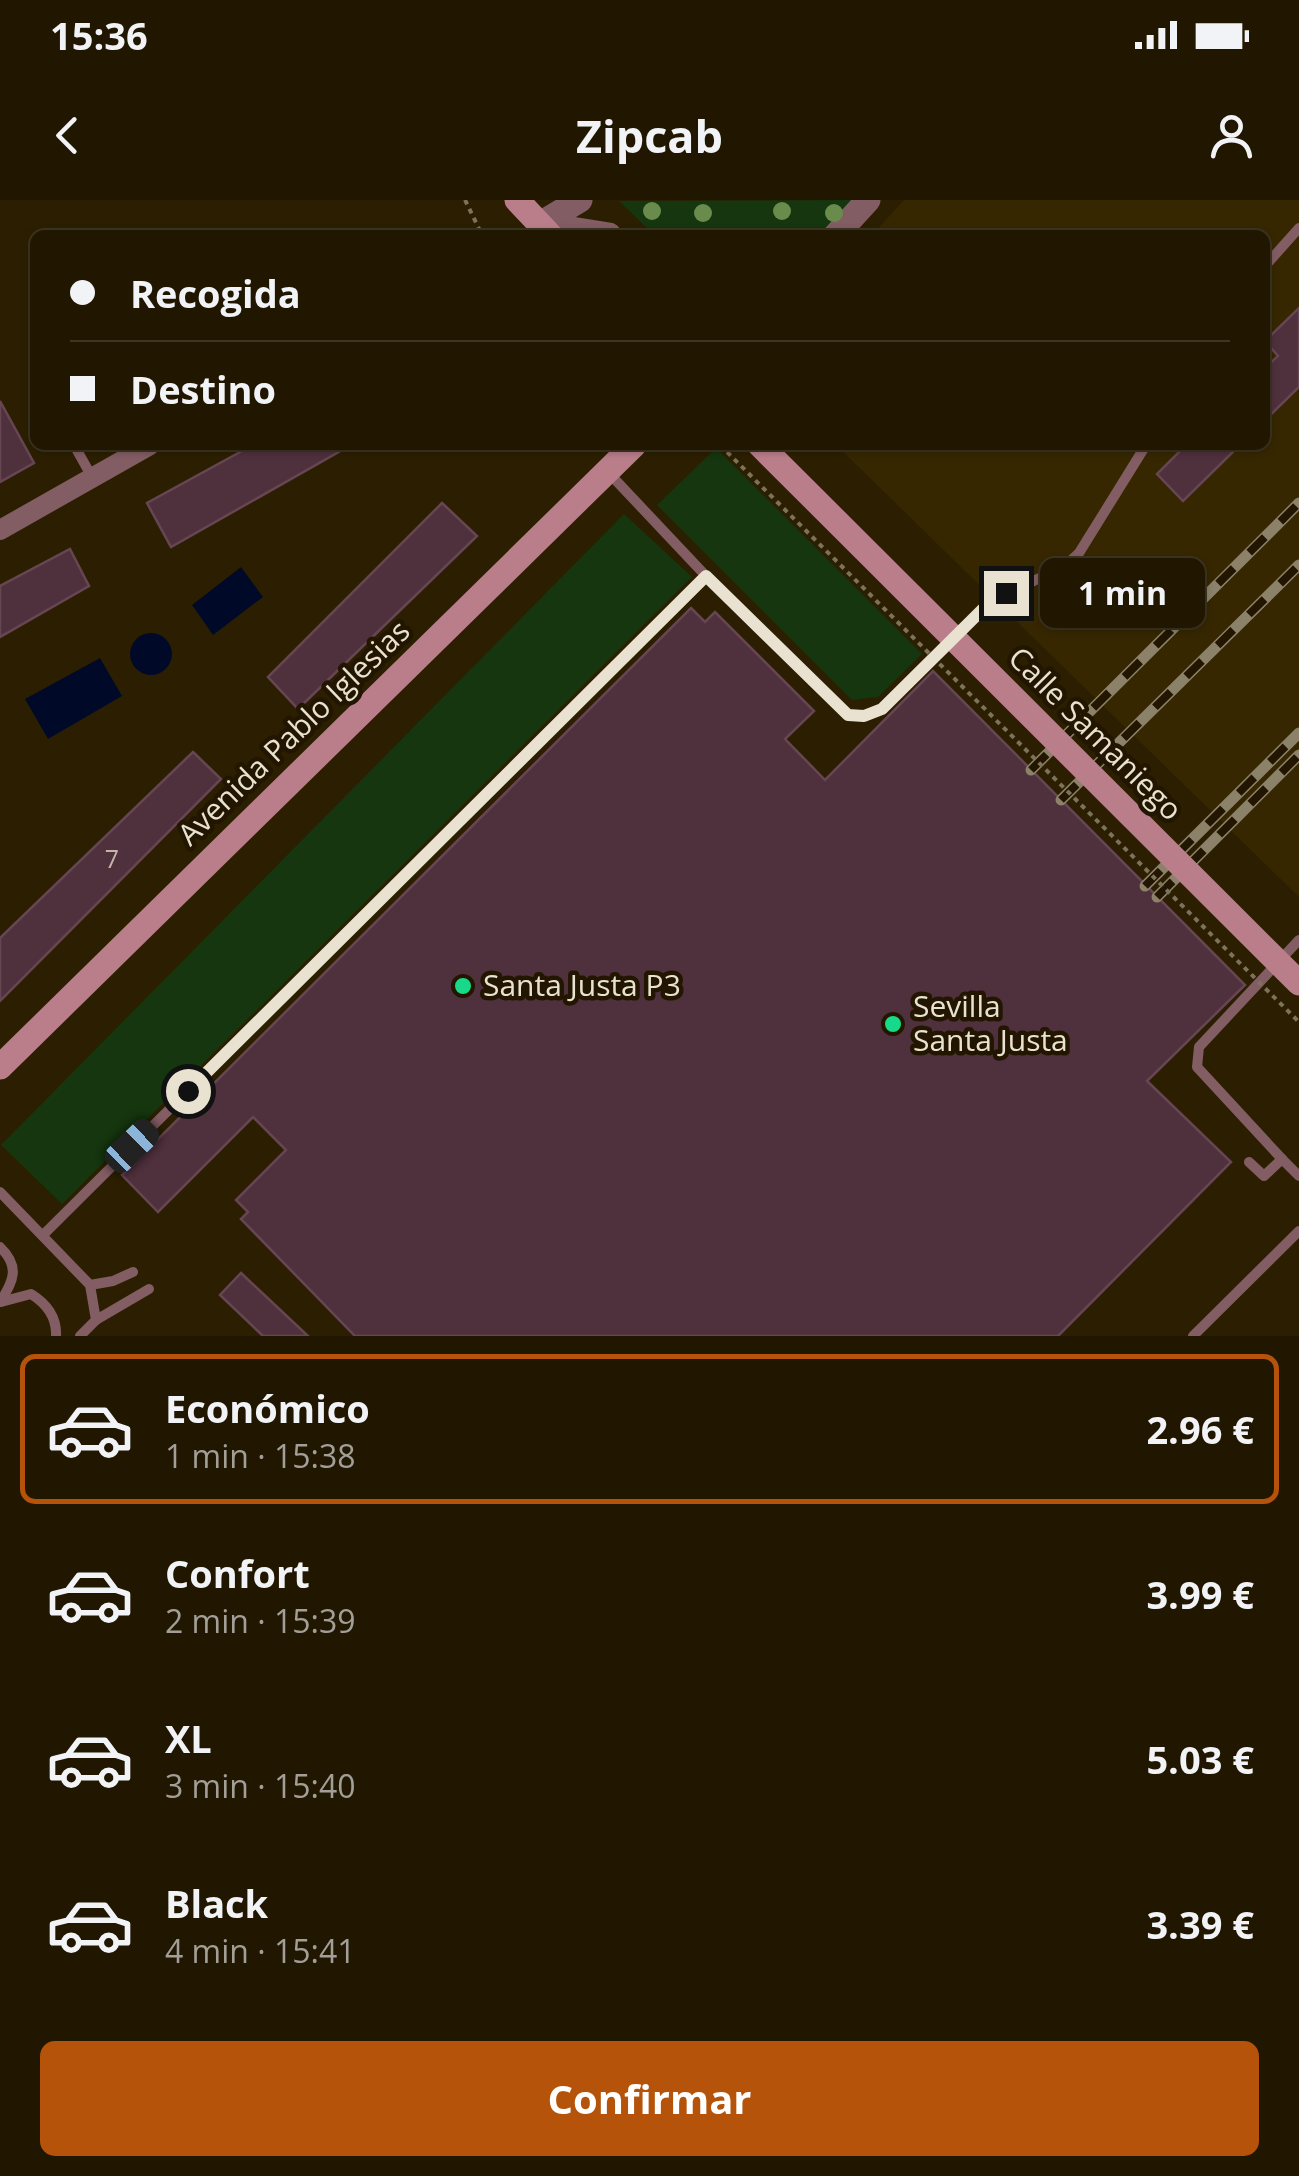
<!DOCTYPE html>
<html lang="es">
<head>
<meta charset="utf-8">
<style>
  body { margin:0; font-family:"Open Sans",sans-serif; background:#29200b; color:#f1f3f6; height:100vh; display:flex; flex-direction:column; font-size:38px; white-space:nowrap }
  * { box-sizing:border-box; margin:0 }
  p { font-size:32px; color:#a29f99 }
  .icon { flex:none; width:55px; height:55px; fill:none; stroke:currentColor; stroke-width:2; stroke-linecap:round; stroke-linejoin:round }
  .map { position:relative; height:1136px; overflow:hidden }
  .sheet { display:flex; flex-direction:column; background:#211701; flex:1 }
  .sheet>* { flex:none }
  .banner { position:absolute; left:30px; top:30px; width:1240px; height:220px; border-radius:15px; box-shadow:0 2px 8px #0004,0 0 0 2px #3e3623; display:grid; align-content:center; height:220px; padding:0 40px; background:#211701 }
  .end { position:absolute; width:45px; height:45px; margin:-22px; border:12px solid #e9e2d0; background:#111; box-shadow:0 0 0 5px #111 }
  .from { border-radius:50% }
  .bubble { position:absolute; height:70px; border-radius:15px; background:#211701; box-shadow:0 2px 8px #0004,0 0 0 2px #3e3623; font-size:32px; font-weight:700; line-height:70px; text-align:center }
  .car { position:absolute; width:30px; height:60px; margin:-30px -15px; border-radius:12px; box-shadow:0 0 8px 2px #0007; background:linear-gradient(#222 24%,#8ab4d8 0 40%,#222 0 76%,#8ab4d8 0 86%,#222 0) }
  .banner b { display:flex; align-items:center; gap:35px; height:95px; font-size:38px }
  .banner b+b { border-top:2px solid #3e3623 }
  .banner i { width:25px; height:25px; background:#f1f3f6 }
  ul { padding:18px 0 0; list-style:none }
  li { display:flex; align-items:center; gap:30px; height:150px; margin:0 20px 15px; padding:0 20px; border:5px solid transparent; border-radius:15px }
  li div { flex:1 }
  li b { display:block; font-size:38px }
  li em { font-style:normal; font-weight:700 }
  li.selected { border-color:#b45309 }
  li>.icon { width:90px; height:90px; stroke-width:1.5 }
  .cta { display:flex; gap:20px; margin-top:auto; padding:20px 40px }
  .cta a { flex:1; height:115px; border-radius:15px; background:#b45309; color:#fff; font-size:40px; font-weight:700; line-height:115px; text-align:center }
  .status { display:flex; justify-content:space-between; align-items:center; height:70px; padding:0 50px; background:#211701; direction:ltr }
  .status svg { height:28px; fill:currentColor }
  header { display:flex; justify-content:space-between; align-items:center; height:130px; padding:0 40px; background:#211701; font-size:45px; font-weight:700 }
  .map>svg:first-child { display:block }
</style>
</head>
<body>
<div class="status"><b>15:36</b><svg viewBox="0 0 49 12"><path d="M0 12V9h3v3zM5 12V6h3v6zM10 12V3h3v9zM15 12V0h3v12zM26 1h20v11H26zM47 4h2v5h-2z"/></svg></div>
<header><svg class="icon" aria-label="back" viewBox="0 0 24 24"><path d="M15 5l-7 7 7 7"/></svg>Zipcab<svg class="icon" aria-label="person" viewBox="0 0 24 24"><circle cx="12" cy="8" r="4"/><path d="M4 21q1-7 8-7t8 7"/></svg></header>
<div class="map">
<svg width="1299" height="1136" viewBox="0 0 1299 1136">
  <rect width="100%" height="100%" fill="#2c1f01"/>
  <!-- built -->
  <path fill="#362700" d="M904 0H1299V697L836 245H1265V35H872Z"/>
  <!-- green -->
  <g fill="#15360e">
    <path d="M853 0 820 35H654L619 1Z"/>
    <path d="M716 248 922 454 878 497 852 500 657 305Z"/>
    <path d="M624 314 692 377 62 1004 1 945Z"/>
  </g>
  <!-- water -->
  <g fill="#000a28">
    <path d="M241 367 263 397 213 435 192 405Z"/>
    <circle cx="151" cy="454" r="21"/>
    <path d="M100 458 122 496 48 539 25 499Z"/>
  </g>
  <!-- building -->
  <g fill="#4f303d" stroke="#674653" stroke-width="2.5">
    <path d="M1299 108V187L1265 220V168L1278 156 1265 141Z"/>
    <path d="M0 201 34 263 0 282Z"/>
    <path d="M253 245H351L171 347 147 303Z"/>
    <path d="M1186 245H1240L1183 301 1157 274Z"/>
    <path d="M442 303 477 336 298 509 268 477Z"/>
    <path d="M70 349 89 386 0 437V386Z"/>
    <path d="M691 408 705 422 715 412 814 511 785 539 825 580 933 471 1245 785 1147 881 1231 962 1058 1136H355L241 1019 248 1012 236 1000 286 950 253 917 158 1012 122 975Z"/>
    <path d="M193 552 221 579 0 801V738Z"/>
    <path d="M241 1073 308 1136H263L220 1095Z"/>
  </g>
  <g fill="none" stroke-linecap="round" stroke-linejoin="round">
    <!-- path -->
    <g stroke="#7d725a" stroke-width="4" stroke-dasharray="5 5" stroke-linecap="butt">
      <path d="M465 0 482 35"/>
      <path d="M675 245H689"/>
    </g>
    <!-- service -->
    <g stroke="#835d64" stroke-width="10">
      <path d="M1265 66 1299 28"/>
      <path d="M74 245 92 277"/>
      <path d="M607 271 706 376 848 515 863 516 881 509 989 403 1066 365 1079 353 1146 245"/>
      <path d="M1282 959 1197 867 1199 847 1299 740"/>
      <path d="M1249 962 1264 976 1282 959 1299 976"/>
      <path d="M0 992 90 1085 96 1120 80 1136"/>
      <path d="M43 1035 706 376"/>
      <path d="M0 1047C20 1066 14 1081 0 1102"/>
      <path d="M90 1085 113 1081 133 1072"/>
      <path d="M1 1102 31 1094C47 1104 57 1117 56 1136"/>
      <path d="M96 1120 149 1089"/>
      <path d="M1193 1136 1299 1031"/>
    </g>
    <!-- minor -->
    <path stroke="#835d64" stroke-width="20" d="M0 330 150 245"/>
    <!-- tertiary -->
    <g stroke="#835d64" stroke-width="25">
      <path d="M540 24 609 35"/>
      <path d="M540 24 580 0"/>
      <path d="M836 35 868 0"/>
    </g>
    <!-- secondary -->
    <g stroke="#ba7e8a" stroke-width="25">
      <path d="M517 0 550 35"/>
      <path d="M0 867 634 245"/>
    </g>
    <!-- rail casing -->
    <g stroke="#8c826a" stroke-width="11">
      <g id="rail">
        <path d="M1031 570 1299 303"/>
        <path d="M1061 600 1299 365"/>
        <path d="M1145 686 1299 533"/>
        <path d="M1157 697 1299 555"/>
      </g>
    </g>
    <!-- rail -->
    <use href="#rail" stroke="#221600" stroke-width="8" stroke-dasharray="22" stroke-linecap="butt"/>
    <!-- path-bridge -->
    <path stroke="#7d725a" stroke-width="4" stroke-dasharray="5 5" stroke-linecap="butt" d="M720 245 1299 822"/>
    <!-- secondary-bridge -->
    <path stroke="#ba7e8a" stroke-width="25" d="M760 245 1299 783"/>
  </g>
  <!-- trees -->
  <g fill="#698c4d">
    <circle cx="652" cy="11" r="9"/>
    <circle cx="782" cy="11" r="9"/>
    <circle cx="703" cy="13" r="9"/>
    <circle cx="834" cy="13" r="9"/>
  </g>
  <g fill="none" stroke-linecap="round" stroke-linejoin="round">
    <!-- route -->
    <path stroke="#e9e2d0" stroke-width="12" d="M188 891 706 376 848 515 864 516 882 509 989 403 1006 393"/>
  </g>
  <!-- markers -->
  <g fill="#18d989" stroke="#221600" stroke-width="4">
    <circle cx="463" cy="786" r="10"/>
    <circle cx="893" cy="824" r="10"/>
  </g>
  <g text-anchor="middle" stroke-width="9" stroke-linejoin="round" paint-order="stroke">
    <!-- number labels -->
    <g font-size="25" fill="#c2b6ab">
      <text x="112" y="668">7</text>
    </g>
    <!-- street labels -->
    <g font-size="30" fill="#e9e2d0" stroke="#221600">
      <text transform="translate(294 533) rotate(-44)" y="10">Avenida Pablo Iglesias</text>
      <text transform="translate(1095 534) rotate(45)" y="10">Calle Samaniego</text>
    </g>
    <!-- poi labels -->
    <g font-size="30" fill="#e9e2d0" stroke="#221600" text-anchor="start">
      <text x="483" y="796">Santa Justa P3</text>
      <text x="913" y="817">Sevilla<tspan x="913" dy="34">Santa Justa</tspan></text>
    </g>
  </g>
</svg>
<i class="end from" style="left:188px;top:891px"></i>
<i class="end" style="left:1006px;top:393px"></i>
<div class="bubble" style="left:1040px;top:358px;width:165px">1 min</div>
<i class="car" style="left:132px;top:946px;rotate:46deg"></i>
<div class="banner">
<b><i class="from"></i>Recogida</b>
<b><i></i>Destino</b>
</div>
</div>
<section class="sheet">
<ul>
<li class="selected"><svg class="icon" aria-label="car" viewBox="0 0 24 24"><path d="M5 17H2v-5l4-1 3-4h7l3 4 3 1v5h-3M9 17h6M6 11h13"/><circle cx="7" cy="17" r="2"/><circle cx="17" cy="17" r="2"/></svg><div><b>Económico</b><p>1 min · 15:38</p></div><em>2.96 €</em></li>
<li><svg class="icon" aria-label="car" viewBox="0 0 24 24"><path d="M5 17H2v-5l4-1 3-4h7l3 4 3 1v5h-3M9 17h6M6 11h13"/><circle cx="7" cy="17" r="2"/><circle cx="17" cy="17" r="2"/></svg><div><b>Confort</b><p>2 min · 15:39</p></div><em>3.99 €</em></li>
<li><svg class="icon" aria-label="car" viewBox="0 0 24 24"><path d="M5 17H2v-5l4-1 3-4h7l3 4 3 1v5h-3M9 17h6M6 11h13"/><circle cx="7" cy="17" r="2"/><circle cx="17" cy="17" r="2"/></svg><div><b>XL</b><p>3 min · 15:40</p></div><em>5.03 €</em></li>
<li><svg class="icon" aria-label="car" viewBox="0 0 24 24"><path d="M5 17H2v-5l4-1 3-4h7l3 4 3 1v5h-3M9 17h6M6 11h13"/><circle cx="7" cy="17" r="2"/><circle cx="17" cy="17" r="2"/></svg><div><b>Black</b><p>4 min · 15:41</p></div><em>3.39 €</em></li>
</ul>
<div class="cta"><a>Confirmar</a></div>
</section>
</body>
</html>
